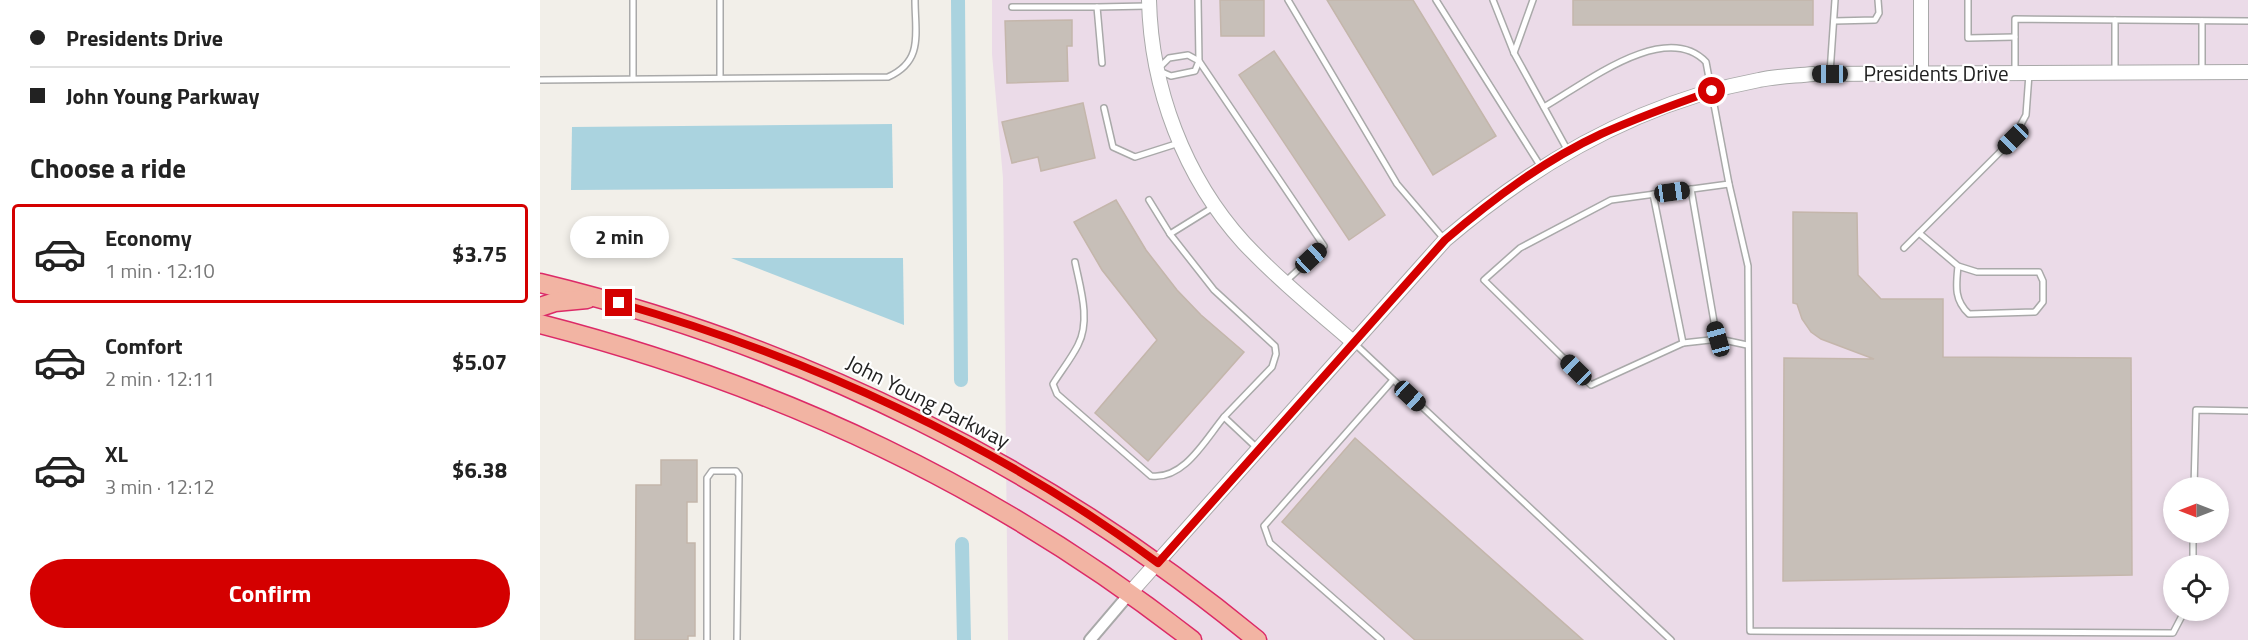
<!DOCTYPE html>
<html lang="en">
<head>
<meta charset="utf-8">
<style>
  body { margin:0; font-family:"Titillium Web",sans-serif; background:#f2f2f2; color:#222; height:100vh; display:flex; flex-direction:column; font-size:22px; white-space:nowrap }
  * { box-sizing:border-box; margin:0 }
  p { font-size:20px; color:#767676 }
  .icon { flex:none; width:33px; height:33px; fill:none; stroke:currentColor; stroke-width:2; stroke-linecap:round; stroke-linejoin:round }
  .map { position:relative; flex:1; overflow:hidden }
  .side { display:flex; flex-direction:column; background:#fff; width:540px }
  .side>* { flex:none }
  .banner { display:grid; align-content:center; height:132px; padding:0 30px; background:#fff }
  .needle { width:39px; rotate:270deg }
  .buttons { position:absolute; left:1623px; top:477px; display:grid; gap:12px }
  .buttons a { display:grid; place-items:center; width:66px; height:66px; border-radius:50%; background:#fff; box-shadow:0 3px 9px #0003; font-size:30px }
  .end { position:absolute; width:27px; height:27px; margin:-14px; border:8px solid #d40000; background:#fff; box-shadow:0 0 0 3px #fff }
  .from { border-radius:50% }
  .bubble { position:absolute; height:42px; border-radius:21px; background:#fff; box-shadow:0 3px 9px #0003; font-size:20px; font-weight:700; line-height:42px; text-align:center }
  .car { position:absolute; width:18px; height:36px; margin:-18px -9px; border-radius:8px; box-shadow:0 0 4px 2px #0007; background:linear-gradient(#222 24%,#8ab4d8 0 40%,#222 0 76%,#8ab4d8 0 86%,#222 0) }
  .banner b { display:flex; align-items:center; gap:21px; height:57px; font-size:22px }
  .banner b+b { border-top:2px solid #e0e0e0 }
  .banner i { width:15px; height:15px; background:#222 }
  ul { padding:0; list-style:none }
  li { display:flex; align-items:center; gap:18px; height:99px; margin:0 12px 9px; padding:0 18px; border:3px solid transparent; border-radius:6px }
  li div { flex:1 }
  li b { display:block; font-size:22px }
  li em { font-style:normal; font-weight:700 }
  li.on { border-color:#d40000 }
  li>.icon { width:54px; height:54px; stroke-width:1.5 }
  h2 { padding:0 30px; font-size:27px; line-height:72px }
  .cta { display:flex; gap:12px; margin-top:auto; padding:12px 30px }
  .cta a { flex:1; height:69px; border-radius:36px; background:#d40000; color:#fff; font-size:24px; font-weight:700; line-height:69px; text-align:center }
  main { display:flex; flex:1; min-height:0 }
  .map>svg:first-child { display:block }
</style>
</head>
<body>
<main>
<section class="side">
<div class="banner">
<b><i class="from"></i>Presidents Drive</b>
<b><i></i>John Young Parkway</b>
</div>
<h2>Choose a ride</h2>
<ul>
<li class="on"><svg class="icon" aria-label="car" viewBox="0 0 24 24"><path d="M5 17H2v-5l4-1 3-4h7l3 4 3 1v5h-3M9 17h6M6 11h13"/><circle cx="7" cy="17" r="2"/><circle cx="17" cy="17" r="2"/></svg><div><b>Economy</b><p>1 min · 12:10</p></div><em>$3.75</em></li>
<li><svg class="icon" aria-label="car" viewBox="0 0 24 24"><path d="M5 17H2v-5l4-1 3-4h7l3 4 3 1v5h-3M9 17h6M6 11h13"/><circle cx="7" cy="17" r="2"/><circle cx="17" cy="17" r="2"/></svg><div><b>Comfort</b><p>2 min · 12:11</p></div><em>$5.07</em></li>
<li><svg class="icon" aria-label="car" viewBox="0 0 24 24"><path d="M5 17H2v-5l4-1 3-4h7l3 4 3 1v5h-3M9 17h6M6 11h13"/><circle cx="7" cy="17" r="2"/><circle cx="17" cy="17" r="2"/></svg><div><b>XL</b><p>3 min · 12:12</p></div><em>$6.38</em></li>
</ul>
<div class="cta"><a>Confirm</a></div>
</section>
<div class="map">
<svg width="1708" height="640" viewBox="0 0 1708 640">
  <rect width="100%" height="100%" fill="#f2efe9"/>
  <!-- industrial -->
  <path fill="#ebdbe8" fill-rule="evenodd" d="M452 0H1708V640H468L463 178 452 54ZM1634 488H1678V532H1634ZM1634 566H1678V610H1634Z"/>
  <!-- water -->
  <g fill="#aad3df">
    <path d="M352 124 353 188 31 190 32 127Z"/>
    <path d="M191 258H363L364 325Z"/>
  </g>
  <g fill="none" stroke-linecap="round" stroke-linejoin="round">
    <!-- canal -->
    <g stroke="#aad3df" stroke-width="14">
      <path d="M418 0 421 380"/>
      <path d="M422 544 424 640"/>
    </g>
  </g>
  <!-- building -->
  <g fill="#c7bfb8" stroke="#c4b6ab" stroke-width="1.5">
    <path d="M680 0H724V36H681Z"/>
    <path d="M787 0H873L956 136 893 175Z"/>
    <rect x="1033" y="0" width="240" height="25"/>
    <path d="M532 20V46H527L528 81 467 83 465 21Z"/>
    <path d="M734 51 845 215 809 240 699 75Z"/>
    <path d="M543 103 555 158 501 171 498 157 472 163 462 122Z"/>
    <path d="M576 200 606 250 637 290 661 315 704 352 608 461 555 413 617 340 562 270 534 222Z"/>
    <path d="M1253 212 1317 213 1318 275 1341 299H1403V357L1591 358 1592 575 1243 581 1244 358 1334 359 1281 339 1271 332 1262 319 1257 304 1253 303Z"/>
    <path d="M815 438 1043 640H875L742 522Z"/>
    <path d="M121 460H157V502H147V543H155V636H148V640H95L96 485H121Z"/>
  </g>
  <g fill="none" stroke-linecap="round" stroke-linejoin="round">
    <!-- service casing -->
    <g stroke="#a9a9a9" stroke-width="8">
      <g id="service">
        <path d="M180 0V77"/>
        <path d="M658 0 659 61 784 246 745 282"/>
        <path d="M748 0 857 184 904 239"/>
        <path d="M896 0 1001 167"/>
        <path d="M953 0 974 53 1028 151"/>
        <path d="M1428 0V38L1475 37"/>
        <path d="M472 7H557"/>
        <path d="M1294 21 1335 20 1339 13 1338 0"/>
        <path d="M1662 21V71"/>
        <path d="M974 53 993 0"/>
        <path d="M648 55 659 61 655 71 631 76 617 70 629 58Z"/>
        <path d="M562 63 557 7 608 6"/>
        <path d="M1575 72V20"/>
        <path d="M1290 73 1295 0"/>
        <path d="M1475 73V19L1708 21"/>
        <path d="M93 78V0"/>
        <path d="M0 80 348 77C384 61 375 33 375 0"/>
        <path d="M1004 107C1043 85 1125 19 1166 62L1189 184 1208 266 1210 631 1633 633 1645 610"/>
        <path d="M564 108 573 147 595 157 639 143"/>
        <path d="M1189 184 1071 200 980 248 944 280 1051 385 1143 343 1179 339 1207 345"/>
        <path d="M1151 189 1177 339"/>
        <path d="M1113 194 1143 343"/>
        <path d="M609 200 630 234"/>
        <path d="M675 206 630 234 674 290 735 346 736 354 732 367 684 417"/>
        <path d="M1379 233 1418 266 1437 272H1499L1503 281V302L1495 312 1429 314C1414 300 1416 286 1418 266"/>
        <path d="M1364 248 1473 139 1486 115 1489 74"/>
        <path d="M535 262C540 287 551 320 538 345 531 359 521 371 513 384L517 394 611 476C644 480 665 440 684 417L717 448"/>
        <path d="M814 343 1131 640"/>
        <path d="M1654 488 1656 410 1708 411"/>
        <path d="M1653 566V532"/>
        <path d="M167 640V478L172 471H196L199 475 197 640"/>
        <path d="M841 640 730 543 724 526 853 380"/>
      </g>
    </g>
    <!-- minor casing -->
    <g stroke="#a9a9a9" stroke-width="14">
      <path id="minor" d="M550 640 590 593"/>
    </g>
    <!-- tertiary casing -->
    <g stroke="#a9a9a9" stroke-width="16">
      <g id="tertiary">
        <path d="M609 0C611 88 644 177 704 243 737 278 776 310 813 342"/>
        <path d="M1381 0V74"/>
        <path d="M590 593 905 240C995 163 1101 102 1219 80 1237 76 1255 76 1273 74L1708 72"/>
      </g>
    </g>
    <!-- trunk casing -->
    <g stroke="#dc2a67" stroke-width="21">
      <g id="trunk">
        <path d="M0 283C264 347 507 467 717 640"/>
        <path d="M0 307 15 302 47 299"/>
        <path d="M0 324C241 386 456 487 652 640"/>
      </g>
    </g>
    <!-- service -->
    <use href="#service" stroke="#fff" stroke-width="5"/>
    <!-- minor -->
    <use href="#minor" stroke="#fff" stroke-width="10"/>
    <!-- tertiary -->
    <use href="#tertiary" stroke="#fff" stroke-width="14"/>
    <!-- trunk -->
    <use href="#trunk" stroke="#f2b4a3" stroke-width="18"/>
  </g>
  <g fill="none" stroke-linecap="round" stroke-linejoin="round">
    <!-- route -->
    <path stroke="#d40000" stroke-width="8" d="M79 303C270 358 458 444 618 563L905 240C953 199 1003 161 1061 134 1097 118 1135 104 1172 91"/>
  </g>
  <g text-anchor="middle" stroke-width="4.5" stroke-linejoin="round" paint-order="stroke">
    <!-- street labels -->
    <g font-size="21" fill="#222" stroke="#fff">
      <text x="1396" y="81">Presidents Drive</text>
      <text transform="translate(388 402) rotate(27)" y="7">John Young Parkway</text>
    </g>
  </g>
</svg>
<div class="buttons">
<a><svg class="needle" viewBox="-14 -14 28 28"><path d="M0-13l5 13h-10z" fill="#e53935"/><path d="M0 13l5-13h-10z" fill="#767676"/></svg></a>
<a><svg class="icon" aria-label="locate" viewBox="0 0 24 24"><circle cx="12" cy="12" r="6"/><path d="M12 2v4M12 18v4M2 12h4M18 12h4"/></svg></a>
</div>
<i class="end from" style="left:1172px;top:91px"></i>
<i class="end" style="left:79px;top:303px"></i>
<div class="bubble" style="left:30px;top:216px;width:99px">2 min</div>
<i class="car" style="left:1290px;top:74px;rotate:270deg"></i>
<i class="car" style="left:1473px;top:139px;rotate:225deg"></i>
<i class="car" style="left:1132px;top:192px;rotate:82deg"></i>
<i class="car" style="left:771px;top:258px;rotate:47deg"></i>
<i class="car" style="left:1178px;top:339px;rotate:344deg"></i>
<i class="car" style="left:1036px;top:370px;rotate:314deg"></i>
<i class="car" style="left:870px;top:396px;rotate:133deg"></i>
</div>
</main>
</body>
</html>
